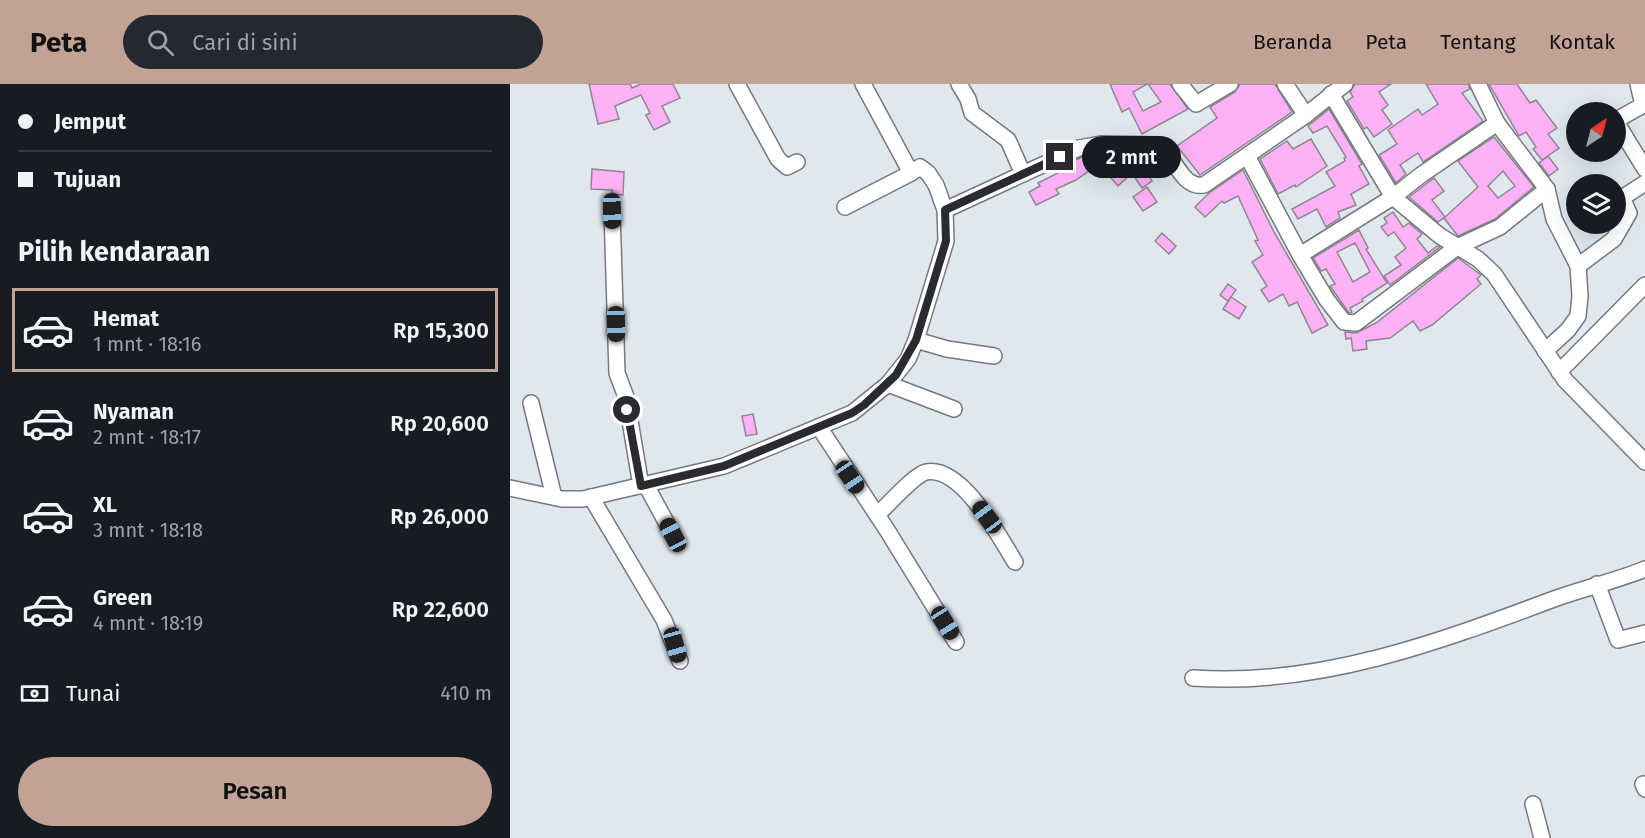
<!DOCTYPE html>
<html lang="id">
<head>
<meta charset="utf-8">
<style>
  body { margin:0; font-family:"Fira Sans",sans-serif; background:#242831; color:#f1f3f6; height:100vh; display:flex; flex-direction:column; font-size:22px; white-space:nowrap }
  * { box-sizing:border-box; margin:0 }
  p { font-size:20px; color:#9ea1a6 }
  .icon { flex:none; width:33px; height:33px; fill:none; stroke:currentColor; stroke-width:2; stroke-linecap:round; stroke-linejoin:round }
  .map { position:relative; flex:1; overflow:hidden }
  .side { display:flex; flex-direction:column; background:#171b24; width:510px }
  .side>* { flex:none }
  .top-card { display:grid; align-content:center; height:132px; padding:0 18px; background:#171b24 }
  .needle { width:39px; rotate:36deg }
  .buttons { position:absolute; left:1056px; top:18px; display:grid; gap:12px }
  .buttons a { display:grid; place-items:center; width:60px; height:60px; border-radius:50%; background:#171b24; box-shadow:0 6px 24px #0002; font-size:30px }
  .end { position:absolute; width:27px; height:27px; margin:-14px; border:8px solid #292b2e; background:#fff; box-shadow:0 0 0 3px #fff }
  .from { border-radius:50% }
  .bubble { position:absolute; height:42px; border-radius:21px; background:#171b24; box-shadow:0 6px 24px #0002; font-size:20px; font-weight:600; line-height:42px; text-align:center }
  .car { position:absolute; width:18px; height:36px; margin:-18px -9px; border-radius:8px; box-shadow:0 0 4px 2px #0007; background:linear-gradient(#222 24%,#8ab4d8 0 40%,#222 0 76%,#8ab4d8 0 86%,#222 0) }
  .top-card b { display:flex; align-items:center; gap:21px; height:57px; font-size:22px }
  .top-card b+b { border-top:2px solid #363941 }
  .top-card i { width:15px; height:15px; background:#f1f3f6 }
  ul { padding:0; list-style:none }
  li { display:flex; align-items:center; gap:18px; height:84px; margin:0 12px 9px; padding:0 6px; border:3px solid transparent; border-radius:0px }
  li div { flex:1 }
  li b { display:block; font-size:22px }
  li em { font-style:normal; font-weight:600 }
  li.current { border-color:#c1a295 }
  li>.icon { width:54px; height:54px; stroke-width:1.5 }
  h2 { padding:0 18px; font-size:27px; line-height:72px }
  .pay { display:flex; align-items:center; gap:15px; height:66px; padding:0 18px; font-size:22px }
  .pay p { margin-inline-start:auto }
  .cta { display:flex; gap:12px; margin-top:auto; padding:12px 18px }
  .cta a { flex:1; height:69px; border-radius:36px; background:#c1a295; color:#111; font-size:24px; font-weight:600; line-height:69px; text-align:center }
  header { display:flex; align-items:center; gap:36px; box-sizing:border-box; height:84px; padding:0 30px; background:#c1a295; color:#111 }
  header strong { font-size:28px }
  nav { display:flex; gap:33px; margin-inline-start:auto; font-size:21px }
  .search { width:420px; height:54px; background:#242831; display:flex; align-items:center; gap:15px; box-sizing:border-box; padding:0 21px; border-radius:33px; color:#9ea1a6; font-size:22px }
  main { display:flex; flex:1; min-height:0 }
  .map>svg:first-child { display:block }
</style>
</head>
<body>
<header>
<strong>Peta</strong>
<div class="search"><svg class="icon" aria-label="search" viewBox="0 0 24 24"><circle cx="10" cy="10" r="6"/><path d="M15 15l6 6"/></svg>Cari di sini</div>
<nav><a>Beranda</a><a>Peta</a><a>Tentang</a><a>Kontak</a></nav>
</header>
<main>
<section class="side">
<div class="top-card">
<b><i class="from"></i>Jemput</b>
<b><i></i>Tujuan</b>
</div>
<h2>Pilih kendaraan</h2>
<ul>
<li class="current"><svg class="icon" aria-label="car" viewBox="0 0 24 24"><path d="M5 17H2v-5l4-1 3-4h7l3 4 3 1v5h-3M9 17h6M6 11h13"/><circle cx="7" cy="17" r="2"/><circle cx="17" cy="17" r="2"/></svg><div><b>Hemat</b><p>1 mnt · 18:16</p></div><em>Rp 15,300</em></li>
<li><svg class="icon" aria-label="car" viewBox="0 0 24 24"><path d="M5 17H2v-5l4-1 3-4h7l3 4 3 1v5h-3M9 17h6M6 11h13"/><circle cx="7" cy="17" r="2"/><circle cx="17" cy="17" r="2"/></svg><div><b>Nyaman</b><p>2 mnt · 18:17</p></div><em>Rp 20,600</em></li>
<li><svg class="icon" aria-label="car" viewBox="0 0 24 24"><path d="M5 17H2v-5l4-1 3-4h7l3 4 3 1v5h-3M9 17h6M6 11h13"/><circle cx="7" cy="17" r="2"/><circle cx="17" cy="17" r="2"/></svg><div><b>XL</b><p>3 mnt · 18:18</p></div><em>Rp 26,000</em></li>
<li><svg class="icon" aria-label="car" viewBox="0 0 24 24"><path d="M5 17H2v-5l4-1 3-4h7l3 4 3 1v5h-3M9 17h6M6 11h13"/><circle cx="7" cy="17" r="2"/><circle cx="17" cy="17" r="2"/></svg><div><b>Green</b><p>4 mnt · 18:19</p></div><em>Rp 22,600</em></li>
</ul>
<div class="pay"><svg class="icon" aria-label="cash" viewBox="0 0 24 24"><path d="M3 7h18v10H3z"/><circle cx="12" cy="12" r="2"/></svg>Tunai<p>410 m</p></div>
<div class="cta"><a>Pesan</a></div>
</section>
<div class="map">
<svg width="1135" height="754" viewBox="0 0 1135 754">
  <rect width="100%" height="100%" fill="#e1e7ef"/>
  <!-- building -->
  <g fill="#fdb1f6" stroke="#8e878d" stroke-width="1.5" fill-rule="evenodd">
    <path d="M79 0H120L122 4 131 0H163L170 14 152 22 160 38 144 46 136 31 140 29 131 11 105 22 109 35 88 40Z"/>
    <path d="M600 0H637L623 8 633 27 651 18 638 0H660L678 25 632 50 619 24 612 28Z"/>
    <path d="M730 0H765L782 28 690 91 667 62 707 34 700 23 725 8Z"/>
    <path d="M845 0H881L869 8 878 21 872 26 882 40 864 53 857 43 854 45 837 17 843 13 840 8Z"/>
    <path d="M916 0H958L960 5 952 9 973 37 913 78 908 69 890 81 896 90 886 99 869 71 887 60 878 46 908 25 912 31 928 20Z"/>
    <path d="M979 0H1007L1020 19 1026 16 1047 44 1038 50 1049 64 1032 76 1023 65 1026 63 1016 48 1009 52Z"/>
    <path d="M819 25 852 80 849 82 859 100 841 110 846 121 828 128 830 134 816 143 807 125 788 135 782 125 825 102 816 88 835 77 834 74 836 73 817 42 803 49 798 42Z"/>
    <path d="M984 53 1024 103 985 135 948 152 934 134 968 103 948 77ZM993 87 1005 102 988 114 978 102Z"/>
    <path d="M801 55 817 82 786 103 785 101 768 110 750 75 777 57 783 65Z"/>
    <path d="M593 70 605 85 614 78 617 81 638 71 643 78 633 84 642 97 632 104 622 89 608 102 595 87 591 91 585 83 566 96 546 105 549 110 526 121 519 108 530 102 528 99 550 88 548 84 572 73Z"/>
    <path d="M1038 72 1048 85 1039 92 1029 79Z"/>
    <path d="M82 85 114 88 113 111 102 110V106L81 105Z"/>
    <path d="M733 86 764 148 818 241 802 249 787 218 779 222 773 210 759 218 751 206 757 202 742 178 753 171 745 157 748 156 728 112 714 119 712 117 695 133 685 123 699 109Z"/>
    <path d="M924 94 934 107 922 116 935 133 928 138 899 113Z"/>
    <path d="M637 103 647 118 633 127 623 113Z"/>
    <path d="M883 128 893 143 899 139 912 150 907 155 918 169 927 162 930 163 880 201 874 192 891 181 885 173 896 164 884 148 878 152 871 143 877 139 874 134Z"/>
    <path d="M849 146 858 164 856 165 877 199 852 215 853 217 840 224 842 228 839 229 820 202 825 200 816 185 811 187 803 174ZM845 159 860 188 843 198 827 168Z"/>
    <path d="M652 149 666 162 659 170 645 157Z"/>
    <path d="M948 174 971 191 967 195 971 200 922 241 910 247 903 237 880 254 856 257 857 265 843 267 841 254 836 255 835 248 846 249 866 239Z"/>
    <path d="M718 200 726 206 718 217 710 211Z"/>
    <path d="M721 213 736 223 729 235 713 225Z"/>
    <path d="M243 330 247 350 236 352 232 332Z"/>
  </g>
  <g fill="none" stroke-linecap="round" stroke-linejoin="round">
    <!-- minor casing -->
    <g stroke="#747981" stroke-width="18">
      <g id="minor">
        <path d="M227 0 268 75 277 83 287 78"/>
        <path d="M449 0 458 15 462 29 498 56 513 90"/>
        <path d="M670 0 686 20 720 0"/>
        <path d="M775 0 796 31"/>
        <path d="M968 0 987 39 1037 105 1044 135 1068 182 1070 212 1068 232 1058 246 1035 267"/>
        <path d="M1128 0 1133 21 1110 34 1108 41 1135 85"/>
        <path d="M821 10 883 113 930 152 968 175 984 190 1055 296 1135 378"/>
        <path d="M737 72 790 171 817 216 834 238 846 239 947 163 990 143 1037 105"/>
        <path d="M335 123 401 89"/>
        <path d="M435 126 569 64 591 60 650 61C664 72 672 105 694 101L796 31 835 0"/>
        <path d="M102 127 107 289 116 313 131 402"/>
        <path d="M790 171 883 113 911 91 987 39"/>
        <path d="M1068 182 1104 155 1119 129 1114 118 1115 112 1135 99"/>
        <path d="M406 256 437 265 484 272"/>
        <path d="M1049 288 1135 201"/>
        <path d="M378 300 444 325"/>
        <path d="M21 319 44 413"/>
        <path d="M309 343 377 446 446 558"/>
        <path d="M136 401 163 451"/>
        <path d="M0 404 52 415H73L214 382 342 329 378 300 398 275 406 256 436 157 435 126 426 101 418 89 410 83 401 89 353 0"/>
        <path d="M81 413 154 536 170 577"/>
        <path d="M367 431C377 422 404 391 416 388 452 381 490 454 505 478"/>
        <path d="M1087 500 1108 556 1135 549"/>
        <path d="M683 594C808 603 929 558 1044 515 1074 504 1106 497 1135 485"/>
        <path d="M1133 700 1135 705"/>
        <path d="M1023 720 1032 754"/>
      </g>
    </g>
    <!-- minor -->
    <use href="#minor" stroke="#fff" stroke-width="15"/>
  </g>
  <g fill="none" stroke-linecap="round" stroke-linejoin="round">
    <!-- route -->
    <path stroke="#292b2e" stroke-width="8" d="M117 326 131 402 214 382 342 329 354 321 386 291 406 256 436 157 435 126 550 73"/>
  </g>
</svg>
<div class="buttons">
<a><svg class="needle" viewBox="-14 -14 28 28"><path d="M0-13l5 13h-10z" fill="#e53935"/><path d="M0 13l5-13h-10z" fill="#9ea1a6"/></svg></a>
<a><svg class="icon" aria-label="layers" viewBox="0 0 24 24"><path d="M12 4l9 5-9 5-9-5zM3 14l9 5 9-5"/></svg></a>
</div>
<i class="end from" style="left:117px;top:326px"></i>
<i class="end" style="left:550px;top:73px"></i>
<div class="bubble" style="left:572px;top:52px;width:99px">2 mnt</div>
<i class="car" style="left:102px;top:127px;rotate:178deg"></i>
<i class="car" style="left:106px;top:240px;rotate:179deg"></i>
<i class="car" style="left:340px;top:393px;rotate:146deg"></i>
<i class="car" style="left:477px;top:433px;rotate:323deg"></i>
<i class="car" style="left:163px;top:451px;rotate:332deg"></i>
<i class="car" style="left:435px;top:539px;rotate:148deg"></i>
<i class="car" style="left:165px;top:561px;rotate:164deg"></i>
</div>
</main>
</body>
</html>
